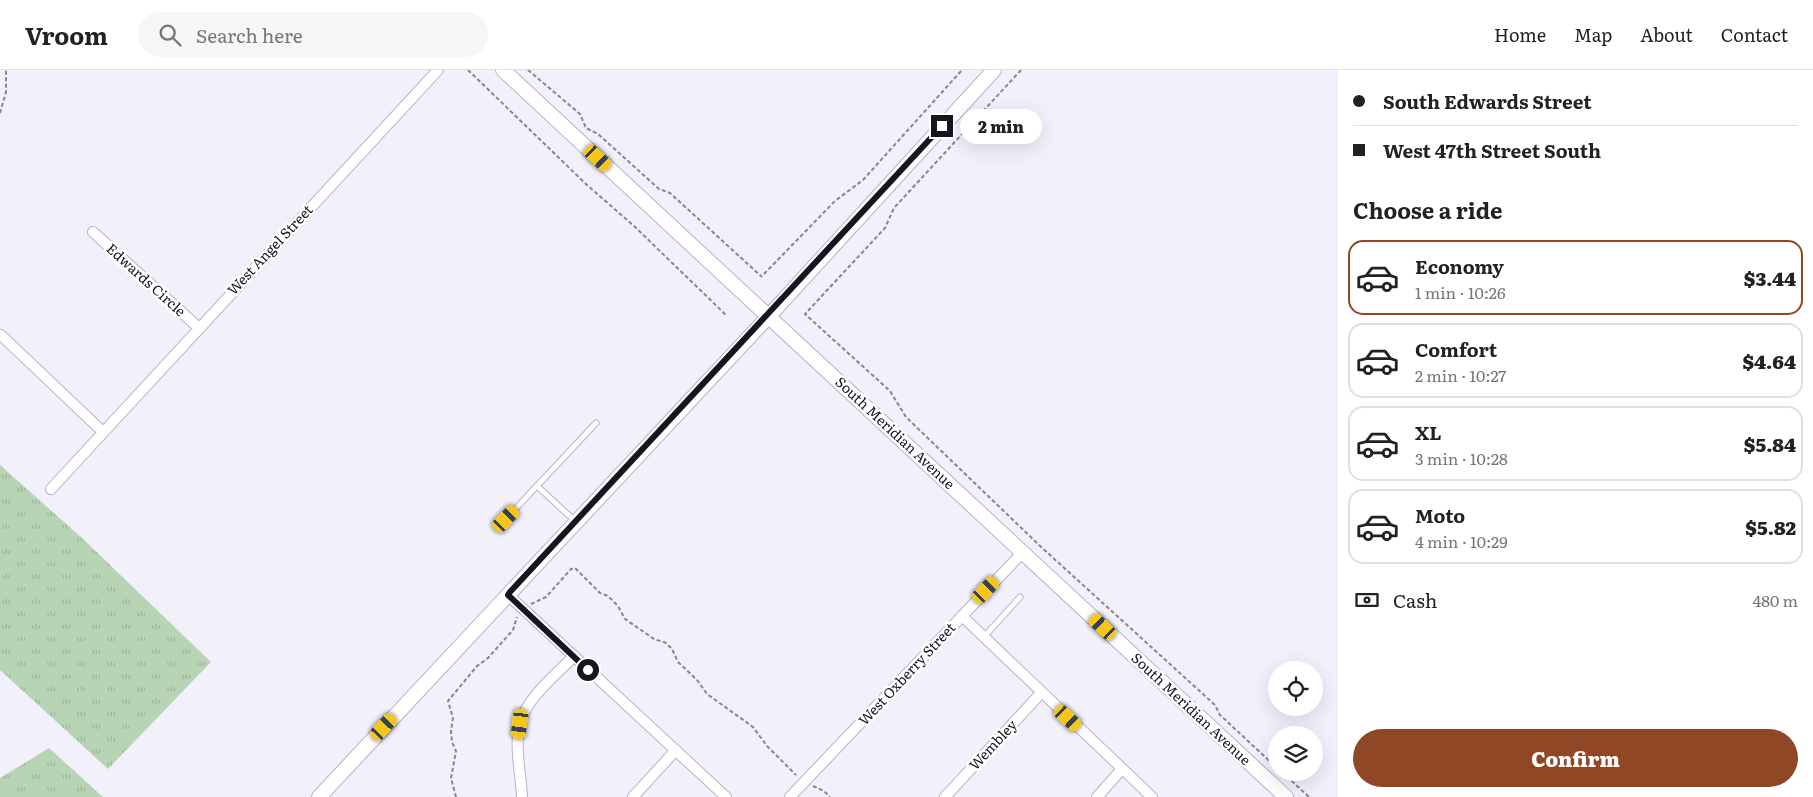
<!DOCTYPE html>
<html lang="en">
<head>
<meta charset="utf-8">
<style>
  body { margin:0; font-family:Literata,serif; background:#f6f6f6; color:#222; height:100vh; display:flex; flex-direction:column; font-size:19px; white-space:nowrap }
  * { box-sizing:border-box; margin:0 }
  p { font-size:16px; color:#767676 }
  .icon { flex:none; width:28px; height:28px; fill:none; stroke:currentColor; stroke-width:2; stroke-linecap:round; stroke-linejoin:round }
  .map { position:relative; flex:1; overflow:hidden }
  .details { display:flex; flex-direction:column; background:#fff; width:475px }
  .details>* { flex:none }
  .banner { display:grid; align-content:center; height:110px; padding:0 15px; background:#fff }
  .controls { position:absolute; left:1268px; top:591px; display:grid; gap:10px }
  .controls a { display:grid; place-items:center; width:55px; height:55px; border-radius:50%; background:#fff; box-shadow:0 5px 20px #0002; font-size:25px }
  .end { position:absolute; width:22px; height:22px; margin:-11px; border:6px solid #17161f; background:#fff; box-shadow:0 0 0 2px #fff }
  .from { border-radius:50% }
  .bubble { position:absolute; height:35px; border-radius:18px; background:#fff; box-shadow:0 5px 20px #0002; font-size:16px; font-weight:800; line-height:35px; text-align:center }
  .car { position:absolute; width:15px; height:30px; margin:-15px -8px; border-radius:6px; box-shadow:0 0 4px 1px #0007; background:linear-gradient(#f5c518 24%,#345 0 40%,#f5c518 0 76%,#345 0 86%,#f5c518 0) }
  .banner b { display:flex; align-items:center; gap:18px; height:48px; font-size:19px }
  .banner b+b { border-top:1px solid #e0e0e0 }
  .banner i { width:12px; height:12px; background:#222 }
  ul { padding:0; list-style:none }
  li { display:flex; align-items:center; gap:15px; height:75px; margin:0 10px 8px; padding:0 5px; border:2px solid #e0e0e0; border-radius:15px }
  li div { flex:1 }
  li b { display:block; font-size:19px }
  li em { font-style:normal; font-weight:800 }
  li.on { border-color:#8f4725 }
  li>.icon { width:45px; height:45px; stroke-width:1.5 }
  h2 { padding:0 15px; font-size:22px; line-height:60px }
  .pay { display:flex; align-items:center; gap:12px; height:55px; padding:0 15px; font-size:19px }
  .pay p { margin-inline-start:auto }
  .button { display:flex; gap:10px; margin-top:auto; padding:10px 15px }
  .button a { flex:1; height:58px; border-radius:30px; background:#8f4725; color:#fff; font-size:20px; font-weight:800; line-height:58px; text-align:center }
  header { display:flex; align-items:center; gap:30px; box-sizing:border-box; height:70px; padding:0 25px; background:#fff; border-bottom:1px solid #e0e0e0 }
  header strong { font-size:24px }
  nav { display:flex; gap:28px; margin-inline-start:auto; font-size:18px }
  .search { width:350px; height:45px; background:#f6f6f6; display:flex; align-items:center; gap:12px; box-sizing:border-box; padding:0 18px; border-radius:28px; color:#767676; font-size:19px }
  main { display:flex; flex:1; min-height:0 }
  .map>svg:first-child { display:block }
</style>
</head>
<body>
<header>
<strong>Vroom</strong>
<div class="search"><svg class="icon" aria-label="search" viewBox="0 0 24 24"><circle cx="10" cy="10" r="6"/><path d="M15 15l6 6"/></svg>Search here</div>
<nav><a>Home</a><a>Map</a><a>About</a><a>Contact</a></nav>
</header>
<main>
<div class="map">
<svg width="1338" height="727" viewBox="0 0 1338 727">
  <defs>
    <pattern id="grass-tufts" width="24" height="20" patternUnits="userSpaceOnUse" patternTransform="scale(1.25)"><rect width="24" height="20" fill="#b7d4b4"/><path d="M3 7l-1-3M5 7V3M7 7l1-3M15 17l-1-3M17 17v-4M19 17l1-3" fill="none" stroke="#9db59a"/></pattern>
  </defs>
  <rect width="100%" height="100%" fill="#f1f0fb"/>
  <!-- grass -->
  <g fill="url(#grass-tufts)">
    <path d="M0 395 83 469 211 592 108 699 0 600Z"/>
    <path d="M49 678 103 727H0V708Z"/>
  </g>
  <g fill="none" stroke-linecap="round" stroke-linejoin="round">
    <!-- lane casing -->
    <g stroke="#b5b3cc" stroke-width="7">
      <g id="lane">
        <path d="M537 416 575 451"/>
        <path d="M506 449 596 353"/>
        <path d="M984 567 1020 527"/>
      </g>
    </g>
    <!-- street casing -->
    <g stroke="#b5b3cc" stroke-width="12">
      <g id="street">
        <path d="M93 162 199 258"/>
        <path d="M1 265 103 362"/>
        <path d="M51 419 438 0"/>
        <path d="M508 525 726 727"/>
        <path d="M962 546 1152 727"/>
        <path d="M522 727C521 704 514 675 520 653 528 626 556 605 574 586"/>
        <path d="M633 727 676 680"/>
        <path d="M790 727 1023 482"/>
        <path d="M945 727 1041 623"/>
        <path d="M1097 727 1122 699"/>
      </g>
    </g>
    <!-- secondary casing -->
    <g stroke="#b5b3cc" stroke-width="16">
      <g id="secondary">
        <path d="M503 0 1286 727"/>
        <path d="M319 727 769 246 994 0"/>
      </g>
    </g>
    <!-- path -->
    <g stroke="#878690" stroke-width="2" stroke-dasharray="4 2.5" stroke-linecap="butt">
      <path d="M468 0 587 115 634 156 727 246"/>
      <path d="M528 0 580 44 586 58 598 64 659 119 670 123 762 207"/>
      <path d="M1021 0 894 138 885 158 805 244 890 321 906 347 1039 475 1215 635 1220 645 1276 697"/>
      <path d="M0 43 6 22V0"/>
      <path d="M764 204 835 131 863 110 962 0"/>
      <path d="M531 534 546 527 571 499 575 498 600 523 608 526 618 536 625 549 654 569 666 573 672 579 678 592 697 610 707 624 753 657 767 676 796 705"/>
      <path d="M1282 702 1309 727"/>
      <path d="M813 716 824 721 830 727"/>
      <path d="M456 727 451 708 456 681 452 672 451 661 453 648 448 631 477 596 488 588 513 560 517 547"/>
    </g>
    <!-- lane -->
    <use href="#lane" stroke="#fff" stroke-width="5"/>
    <!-- street -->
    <use href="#street" stroke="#fff" stroke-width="10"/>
    <!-- secondary -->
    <use href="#secondary" stroke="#fff" stroke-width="14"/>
  </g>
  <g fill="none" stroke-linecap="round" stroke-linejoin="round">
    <!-- route -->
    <path stroke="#17161f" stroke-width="6" d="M588 600 508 525 510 522 942 56"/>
  </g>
  <g text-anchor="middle" stroke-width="5" stroke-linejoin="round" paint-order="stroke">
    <!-- street labels -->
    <g font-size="14" fill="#17161f" stroke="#fff">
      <text transform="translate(270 180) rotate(-47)" y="5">West Angel Street</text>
      <text transform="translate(146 210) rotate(42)" y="5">Edwards Circle</text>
      <text transform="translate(895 363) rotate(43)" y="5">South Meridian Avenue</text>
      <text transform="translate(907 604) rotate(-47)" y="5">West Oxberry Street</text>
      <text transform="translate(1191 639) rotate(43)" y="5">South Meridian Avenue</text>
      <text transform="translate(993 675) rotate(-47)" y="5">Wembley</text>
    </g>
  </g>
</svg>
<div class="controls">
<a><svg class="icon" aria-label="locate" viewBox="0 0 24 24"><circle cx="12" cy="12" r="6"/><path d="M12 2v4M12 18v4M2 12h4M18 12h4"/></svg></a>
<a><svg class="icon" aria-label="layers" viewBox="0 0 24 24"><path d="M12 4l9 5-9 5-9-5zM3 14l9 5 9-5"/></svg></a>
</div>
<i class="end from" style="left:588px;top:600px"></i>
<i class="end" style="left:942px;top:56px"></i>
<div class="bubble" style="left:960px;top:39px;width:82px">2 min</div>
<i class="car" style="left:598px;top:88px;rotate:133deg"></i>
<i class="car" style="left:506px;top:449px;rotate:44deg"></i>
<i class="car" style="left:986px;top:520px;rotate:44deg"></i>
<i class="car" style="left:1103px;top:557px;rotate:313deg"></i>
<i class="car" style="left:1068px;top:648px;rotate:133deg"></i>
<i class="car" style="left:520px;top:654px;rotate:187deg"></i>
<i class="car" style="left:384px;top:657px;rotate:43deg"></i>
</div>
<section class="details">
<div class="banner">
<b><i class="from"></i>South Edwards Street</b>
<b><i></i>West 47th Street South</b>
</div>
<h2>Choose a ride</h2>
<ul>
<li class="on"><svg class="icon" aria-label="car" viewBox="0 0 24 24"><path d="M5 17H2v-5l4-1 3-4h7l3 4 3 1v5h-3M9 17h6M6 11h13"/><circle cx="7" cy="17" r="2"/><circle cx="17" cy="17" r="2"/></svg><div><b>Economy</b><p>1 min · 10:26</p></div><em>$3.44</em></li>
<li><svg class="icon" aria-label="car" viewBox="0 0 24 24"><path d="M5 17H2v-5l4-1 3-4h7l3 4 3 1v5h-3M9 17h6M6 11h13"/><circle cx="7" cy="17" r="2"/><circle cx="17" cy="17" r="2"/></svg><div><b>Comfort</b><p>2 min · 10:27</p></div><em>$4.64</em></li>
<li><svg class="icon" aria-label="car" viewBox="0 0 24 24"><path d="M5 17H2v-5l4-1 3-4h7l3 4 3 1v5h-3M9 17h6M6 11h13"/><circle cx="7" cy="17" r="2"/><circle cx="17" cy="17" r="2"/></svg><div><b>XL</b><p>3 min · 10:28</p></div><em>$5.84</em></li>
<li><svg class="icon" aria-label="car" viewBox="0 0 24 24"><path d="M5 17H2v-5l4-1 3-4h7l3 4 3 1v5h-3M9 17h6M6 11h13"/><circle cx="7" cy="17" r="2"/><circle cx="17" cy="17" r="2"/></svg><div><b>Moto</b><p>4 min · 10:29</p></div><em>$5.82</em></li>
</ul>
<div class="pay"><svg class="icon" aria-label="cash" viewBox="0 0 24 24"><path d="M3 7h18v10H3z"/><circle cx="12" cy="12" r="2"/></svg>Cash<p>480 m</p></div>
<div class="button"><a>Confirm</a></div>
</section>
</main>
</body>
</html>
